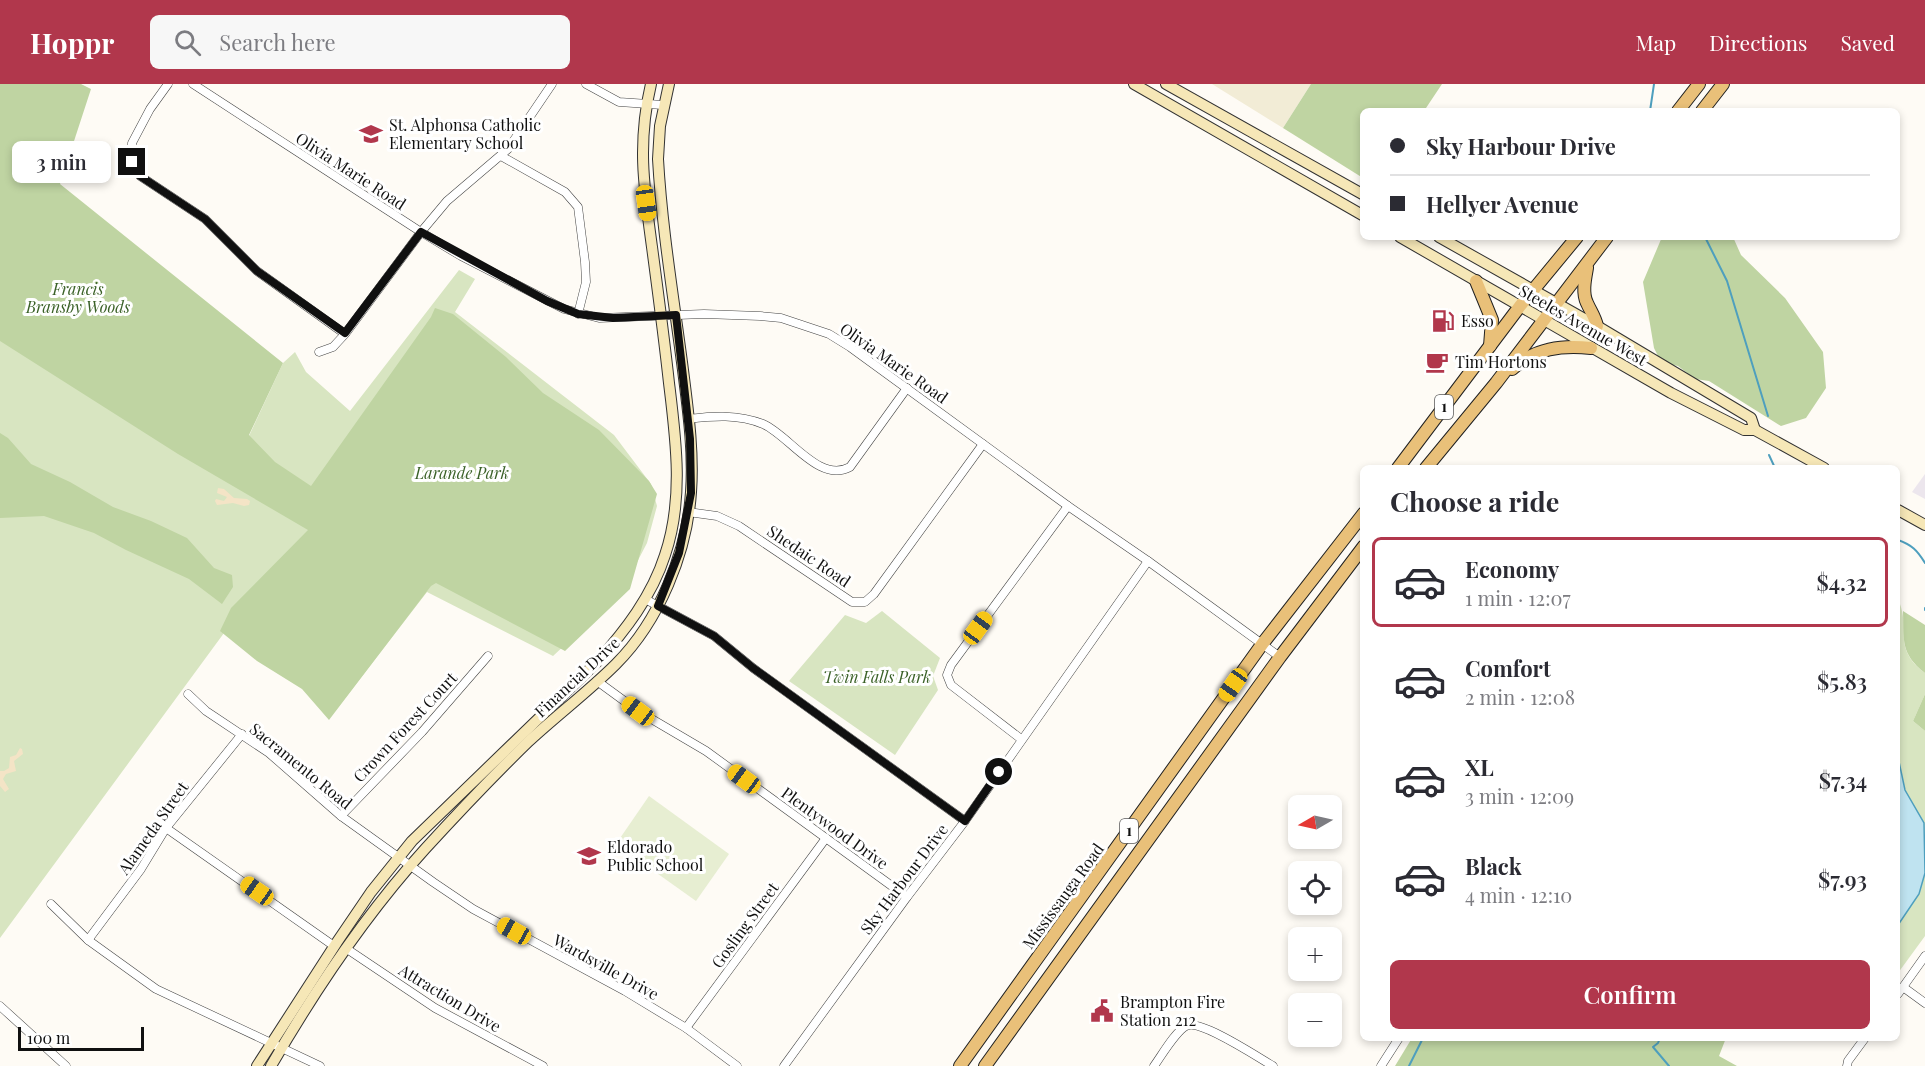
<!DOCTYPE html>
<html lang="en">
<head>
<meta charset="utf-8">
<style>
  body { margin:0; font-family:"Playfair Display",serif; background:#f7f7f7; color:#2b2b33; height:100vh; display:flex; flex-direction:column; font-size:22px; white-space:nowrap }
  * { box-sizing:border-box; margin:0 }
  p { font-size:20px; color:#7c7c81 }
  .icon { flex:none; width:33px; height:33px; fill:none; stroke:currentColor; stroke-width:2; stroke-linecap:round; stroke-linejoin:round }
  .map { position:relative; flex:1; overflow:hidden }
  .sheet { position:absolute; left:1360px; top:381px; width:540px; height:576px; display:flex; flex-direction:column; background:#fff; border-radius:9px; box-shadow:0 3px 9px #0003 }
  .sheet>* { flex:none }
  .guide { position:absolute; left:1360px; top:24px; width:540px; height:132px; border-radius:9px; box-shadow:0 3px 9px #0003; display:grid; align-content:center; height:132px; padding:0 30px; background:#fff }
  .needle { width:39px; rotate:261deg }
  .tools { position:absolute; left:1288px; top:711px; display:grid; gap:12px }
  .tools a { display:grid; place-items:center; width:54px; height:54px; border-radius:9px; background:#fff; box-shadow:0 3px 9px #0003; font-size:30px }
  .scale { position:absolute; left:18px; bottom:15px; width:126px; box-sizing:border-box; padding-left:6px; border:3px solid #101010; border-top:0; font-size:16px; line-height:21px; white-space:nowrap; color:#101010; -webkit-text-stroke:4px #fff; paint-order:stroke }
  .end { position:absolute; width:27px; height:27px; margin:-14px; border:8px solid #101010; background:#fff; box-shadow:0 0 0 3px #fff }
  .from { border-radius:50% }
  .bubble { position:absolute; height:42px; border-radius:9px; background:#fff; box-shadow:0 3px 9px #0003; font-size:20px; font-weight:600; line-height:42px; text-align:center }
  .car { position:absolute; width:18px; height:36px; margin:-18px -9px; border-radius:8px; box-shadow:0 0 4px 2px #0007; background:linear-gradient(#f5c518 24%,#345 0 40%,#f5c518 0 76%,#345 0 86%,#f5c518 0) }
  .guide b { display:flex; align-items:center; gap:21px; height:57px; font-size:22px }
  .guide b+b { border-top:2px solid #e1e1e2 }
  .guide i { width:15px; height:15px; background:#2b2b33 }
  ul { padding:0; list-style:none }
  li { display:flex; align-items:center; gap:18px; height:90px; margin:0 12px 9px; padding:0 18px; border:3px solid transparent; border-radius:9px }
  li div { flex:1 }
  li b { display:block; font-size:22px }
  li em { font-style:normal; font-weight:600 }
  li.active { border-color:#b1374c }
  li>.icon { width:54px; height:54px; stroke-width:1.5 }
  h2 { padding:0 30px; font-size:27px; line-height:72px }
  .button { display:flex; gap:12px; margin-top:auto; padding:12px 30px }
  .button a { flex:1; height:69px; border-radius:9px; background:#b1374c; color:#fff; font-size:24px; font-weight:600; line-height:69px; text-align:center }
  header { display:flex; align-items:center; gap:36px; box-sizing:border-box; height:84px; padding:0 30px; background:#b1374c; color:#fff }
  header strong { font-size:28px }
  nav { display:flex; gap:33px; margin-inline-start:auto; font-size:21px }
  .search { width:420px; height:54px; background:#f7f7f7; display:flex; align-items:center; gap:15px; box-sizing:border-box; padding:0 21px; border-radius:9px; color:#7c7c81; font-size:22px }
  .map>svg:first-child { display:block }
</style>
</head>
<body>
<header>
<strong>Hoppr</strong>
<div class="search"><svg class="icon" aria-label="search" viewBox="0 0 24 24"><circle cx="10" cy="10" r="6"/><path d="M15 15l6 6"/></svg>Search here</div>
<nav><a>Map</a><a>Directions</a><a>Saved</a></nav>
</header>
<div class="map">
<svg width="1925" height="982" viewBox="0 0 1925 982">
  <rect width="100%" height="100%" fill="#fefbf5"/>
  <!-- industrial -->
  <path fill="#ece6ed" d="M1925 390V415L1912 408Z"/>
  <!-- farmland -->
  <path fill="#f2ecd6" d="M1212 0H1311L1283 44Z"/>
  <!-- green -->
  <g fill="#d8e5c1">
    <path d="M459 186 475 195 455 228 614 351 651 400 657 422 647 459 621 509 553 572 427 508 336 626 298 457 224 549 0 854V255L249 352 283 279 295 268 306 288 350 327Z"/>
    <path d="M1898 515C1912 546 1891 563 1925 589V610L1913 637 1925 647V852L1898 889Z"/>
    <path d="M882 527 940 574 933 592 938 606 895 671 789 597 845 531 866 539Z"/>
  </g>
  <!-- forest -->
  <g fill="#bfd4a2">
    <path d="M0 0H81L91 5 60 100 283 279 249 351 275 378 311 402 431 233 435 224 453 230 506 273 543 309 599 346 649 397 657 410 630 505 565 567 436 499 431 502 329 636 302 605 257 577 220 547 231 524 308 446 178 370 0 257Z"/>
    <path d="M1311 0H1442L1424 27H1364L1363 94 1283 44Z"/>
    <path d="M1662 153H1733L1741 171 1785 214 1823 268 1826 304 1806 334 1781 342 1709 297 1695 295 1678 282 1661 278 1654 264 1643 198Z"/>
    <path d="M0 349 8 354 31 380 70 398 113 423 151 437 187 454 214 484 232 491 233 503 222 520 189 495 126 466 94 449 44 432 0 434Z"/>
    <path d="M1903 527 1925 541V589C1900 570 1904 555 1903 527Z"/>
    <path d="M1925 610V647L1913 637Z"/>
    <path d="M1412 954H1726L1719 972 1737 982H1395Z"/>
  </g>
  <!-- sand -->
  <g fill="#f4e4c6">
    <path d="M218 404 224 405 234 414 247 415 250 417 249 421 244 422 233 419 217 421 215 417 216 415 224 417 227 413 217 409Z"/>
    <path d="M20 664 22 665 23 670 14 677 16 687 6 690 3 695 9 705 5 708 0 702V687H4L9 684 10 673 16 671Z"/>
  </g>
  <!-- pitch -->
  <path fill="#e7eed2" d="M649 712 729 770 696 817 616 760Z"/>
  <!-- water -->
  <path fill="#bfe3f0" stroke="#4e9fbe" stroke-width="1.5" d="M1898 673 1905 706 1924 739 1925 789 1919 810 1898 841Z"/>
  <g fill="none" stroke-linecap="round" stroke-linejoin="round">
    <!-- stream -->
    <g stroke="#4e9fbe" stroke-width="2">
      <path d="M1650 27 1654 0"/>
      <path d="M1705 153 1727 197 1768 332"/>
      <path d="M1769 371 1775 384"/>
      <path d="M1898 456C1912 461 1917 466 1925 479"/>
      <path d="M1925 524V526"/>
      <path d="M1660 954 1658 959 1653 963 1669 982"/>
      <path d="M1409 982 1423 954"/>
    </g>
    <!-- street casing -->
    <g stroke="#434343" stroke-width="9">
      <g id="street">
        <path d="M168 0 150 25 132 59V78L140 92 205 135 257 187 345 250"/>
        <path d="M193 0 421 148 461 172 564 225 599 234 704 230 760 232 781 234 829 250 850 263 1068 422 1148 477 1280 573"/>
        <path d="M586 0 619 18 663 21"/>
        <path d="M501 72 565 108 578 123 585 178 586 198 578 230"/>
        <path d="M319 268 333 263 345 250 421 148 447 117 508 65 552 0"/>
        <path d="M688 335C714 332 738 330 763 340 789 351 819 400 850 383L907 304"/>
        <path d="M688 428 717 432 739 442 852 518H865L874 510 983 360"/>
        <path d="M645 515 714 552 753 584 965 737"/>
        <path d="M597 597 638 627 706 667 907 813"/>
        <path d="M188 610 206 627 269 669 341 732 433 798 473 825 625 907 686 944 737 982"/>
        <path d="M1021 655 951 601 947 591 951 581 1068 422"/>
        <path d="M341 732 422 648 488 572"/>
        <path d="M166 744 334 862"/>
        <path d="M51 820 88 856 156 905 320 982"/>
        <path d="M88 856 141 785 166 744 242 650"/>
        <path d="M347 865 435 924 543 982"/>
        <path d="M1903 903 1925 919"/>
        <path d="M1898 910 1925 872"/>
        <path d="M0 922 66 982"/>
        <path d="M686 944 826 754"/>
        <path d="M784 982 907 813 965 737 1148 477"/>
        <path d="M1154 982C1162 971 1175 948 1186 942 1199 934 1259 974 1273 982"/>
        <path d="M1381 982 1399 954"/>
        <path d="M1847 982 1848 977 1865 954"/>
      </g>
    </g>
    <!-- secondary casing -->
    <g stroke="#323232" stroke-width="12">
      <g id="secondary">
        <path d="M1134 0 1364 132"/>
        <path d="M1166 0 1364 111"/>
        <path d="M1400 153 1671 309 1744 346H1755L1824 384"/>
        <path d="M1439 153 1597 242 1751 334 1755 346"/>
        <path d="M1898 426 1925 441"/>
        <path d="M257 982 337 858 371 808 412 757 597 578C625 547 652 512 665 471 684 415 676 356 669 299 664 253 658 208 652 163 644 104 637 59 651 0"/>
        <path d="M271 982C315 906 366 830 425 765 458 729 493 692 528 658 557 631 588 608 616 580 659 537 687 469 691 408 694 368 688 326 683 286 674 216 662 146 658 75L660 42 669 0"/>
      </g>
    </g>
    <!-- primary casing -->
    <g stroke="#212121" stroke-width="14">
      <g id="primary">
        <path d="M1678 27 1699 0"/>
        <path d="M1702 27 1723 0"/>
        <path d="M1587 184C1585 195 1582 209 1587 219 1591 228 1595 233 1597 242"/>
        <path d="M1476 197 1492 236 1490 262"/>
        <path d="M1512 285C1535 264 1562 261 1591 264"/>
        <path d="M1398 384 1520 222 1577 153"/>
        <path d="M1426 384 1496 299 1607 153"/>
        <path d="M960 982 1263 559 1364 429"/>
        <path d="M985 982 1280 573 1364 462"/>
      </g>
    </g>
    <!-- street -->
    <use href="#street" stroke="#fff" stroke-width="8"/>
    <!-- secondary -->
    <use href="#secondary" stroke="#f6e7b7" stroke-width="10"/>
    <!-- primary -->
    <use href="#primary" stroke="#e9c079" stroke-width="12"/>
  </g>
  <g fill="none" stroke-linecap="round" stroke-linejoin="round">
    <!-- route -->
    <path stroke="#101010" stroke-width="8" d="M132 78 140 92 205 135 257 187 345 249 421 148 547 217 578 230 613 234 676 231 690 355 691 409 679 469 658 522 714 552 753 584 965 737 999 688"/>
  </g>
  <!-- icons -->
  <defs>
    <g id="school-bare" transform="scale(1.8)"><path d="M0-5L7-2L0 1L-7-2ZM-4 1L0 2.5L4 1V4Q0 6-4 4Z" fill="#b1374c" stroke="#fff" stroke-width="2.5" paint-order="stroke"/></g>
    <g id="fuel-bare" transform="scale(1.8)"><path d="M-5.5-6h7V0h2V4h1.3V-2.5L3-4.5l.8-.8L6-3V5H2.5V1h-1V6h-7ZM-4.2-4.7v3.2H.2V-4.7Z" fill="#b1374c" stroke="#fff" stroke-width="2.5" paint-order="stroke"/></g>
    <g id="cafe-bare" transform="scale(1.8)"><path d="M-5.5-4.5H6V0H3Q3 3.5 0 3.5H-2.5Q-5.5 3.5-5.5 0ZM3-3.2v2h1.7v-2ZM-6 4.5H4V6H-6Z" fill="#b1374c" stroke="#fff" stroke-width="2.5" paint-order="stroke"/></g>
    <g id="civic-bare" transform="scale(1.8)"><path d="M-.6-6.5H3V-4.5H.6V-3L4-1V1h2V6H-6V1h2V-1L-.6-3ZM-1.2 2.5V6h2.4V2.5Z" fill="#b1374c" stroke="#fff" stroke-width="2.5" paint-order="stroke"/></g>
  </defs>
  <g fill-rule="evenodd">
    <use href="#school-bare" x="371" y="50"/>
    <use href="#fuel-bare" x="1443" y="237"/>
    <use href="#cafe-bare" x="1437" y="278"/>
    <use href="#school-bare" x="589" y="772"/>
    <use href="#civic-bare" x="1102" y="927"/>
  </g>
  <g text-anchor="middle" stroke-width="6" stroke-linejoin="round" paint-order="stroke">
    <!-- shield labels -->
    <g fill="#fff" stroke="#585858" stroke-width="1.5">
      <rect x="1435" y="311" width="18" height="24" rx="4.5"/>
      <rect x="1120" y="735" width="18" height="24" rx="4.5"/>
    </g>
    <g font-size="15" font-weight="bold" fill="#101010">
      <text x="1444" y="328">1</text>
      <text x="1129" y="752">1</text>
    </g>
    <!-- poi labels -->
    <g font-size="16" fill="#101010" stroke="#fff" text-anchor="start">
      <text x="389" y="47">St. Alphonsa Catholic<tspan x="389" dy="18">Elementary School</tspan></text>
      <text x="1461" y="243">Esso</text>
      <text x="1455" y="284">Tim Hortons</text>
      <text x="607" y="769">Eldorado<tspan x="607" dy="18">Public School</tspan></text>
      <text x="1120" y="924">Brampton Fire<tspan x="1120" dy="18">Station 212</tspan></text>
    </g>
    <!-- street labels -->
    <g font-size="16" fill="#101010" stroke="#fff">
      <text transform="translate(351 87) rotate(33)" y="6">Olivia Marie Road</text>
      <text transform="translate(1583 241) rotate(30)" y="6">Steeles Avenue West</text>
      <text transform="translate(894 279) rotate(35)" y="6">Olivia Marie Road</text>
      <text transform="translate(809 472) rotate(34)" y="6">Shedaic Road</text>
      <text transform="translate(577 593) rotate(-43)" y="6">Financial Drive</text>
      <text transform="translate(405 643) rotate(-47)" y="6">Crown Forest Court</text>
      <text transform="translate(301 682) rotate(39)" y="6">Sacramento Road</text>
      <text transform="translate(153 744) rotate(-55)" y="6">Alameda Street</text>
      <text transform="translate(835 744) rotate(36)" y="6">Plentywood Drive</text>
      <text transform="translate(904 795) rotate(-53)" y="6">Sky Harbour Drive</text>
      <text transform="translate(1063 812) rotate(-54)" y="6">Mississauga Road</text>
      <text transform="translate(745 841) rotate(-54)" y="6">Gosling Street</text>
      <text transform="translate(606 883) rotate(29)" y="6">Wardsville Drive</text>
      <text transform="translate(450 914) rotate(31)" y="6">Attraction Drive</text>
    </g>
    <!-- park labels -->
    <g font-size="16" font-style="italic" fill="#3a6127" stroke="#fff">
      <text x="78" y="211">Francis<tspan x="78" dy="18">Bransby Woods</tspan></text>
      <text x="462" y="395">Larande Park</text>
      <text x="877" y="599">Twin Falls Park</text>
    </g>
  </g>
</svg>
<div class="tools">
<a><svg class="needle" viewBox="-14 -14 28 28"><path d="M0-13l5 13h-10z" fill="#e53935"/><path d="M0 13l5-13h-10z" fill="#7c7c81"/></svg></a>
<a><svg class="icon" aria-label="locate" viewBox="0 0 24 24"><circle cx="12" cy="12" r="6"/><path d="M12 2v4M12 18v4M2 12h4M18 12h4"/></svg></a>
<a>+</a>
<a>−</a>
</div>
<div class="scale">100 m</div>
<i class="end from" style="left:999px;top:688px"></i>
<i class="end" style="left:132px;top:78px"></i>
<div class="bubble" style="left:12px;top:57px;width:99px">3 min</div>
<i class="car" style="left:646px;top:119px;rotate:172deg"></i>
<i class="car" style="left:978px;top:544px;rotate:36deg"></i>
<i class="car" style="left:1233px;top:601px;rotate:215deg"></i>
<i class="car" style="left:638px;top:627px;rotate:307deg"></i>
<i class="car" style="left:744px;top:695px;rotate:306deg"></i>
<i class="car" style="left:257px;top:807px;rotate:305deg"></i>
<i class="car" style="left:514px;top:847px;rotate:299deg"></i>
<div class="guide">
<b><i class="from"></i>Sky Harbour Drive</b>
<b><i></i>Hellyer Avenue</b>
</div>
<section class="sheet">
<h2>Choose a ride</h2>
<ul>
<li class="active"><svg class="icon" aria-label="car" viewBox="0 0 24 24"><path d="M5 17H2v-5l4-1 3-4h7l3 4 3 1v5h-3M9 17h6M6 11h13"/><circle cx="7" cy="17" r="2"/><circle cx="17" cy="17" r="2"/></svg><div><b>Economy</b><p>1 min · 12:07</p></div><em>$4.32</em></li>
<li><svg class="icon" aria-label="car" viewBox="0 0 24 24"><path d="M5 17H2v-5l4-1 3-4h7l3 4 3 1v5h-3M9 17h6M6 11h13"/><circle cx="7" cy="17" r="2"/><circle cx="17" cy="17" r="2"/></svg><div><b>Comfort</b><p>2 min · 12:08</p></div><em>$5.83</em></li>
<li><svg class="icon" aria-label="car" viewBox="0 0 24 24"><path d="M5 17H2v-5l4-1 3-4h7l3 4 3 1v5h-3M9 17h6M6 11h13"/><circle cx="7" cy="17" r="2"/><circle cx="17" cy="17" r="2"/></svg><div><b>XL</b><p>3 min · 12:09</p></div><em>$7.34</em></li>
<li><svg class="icon" aria-label="car" viewBox="0 0 24 24"><path d="M5 17H2v-5l4-1 3-4h7l3 4 3 1v5h-3M9 17h6M6 11h13"/><circle cx="7" cy="17" r="2"/><circle cx="17" cy="17" r="2"/></svg><div><b>Black</b><p>4 min · 12:10</p></div><em>$7.93</em></li>
</ul>
<div class="button"><a>Confirm</a></div>
</section>
</div>
</body>
</html>
